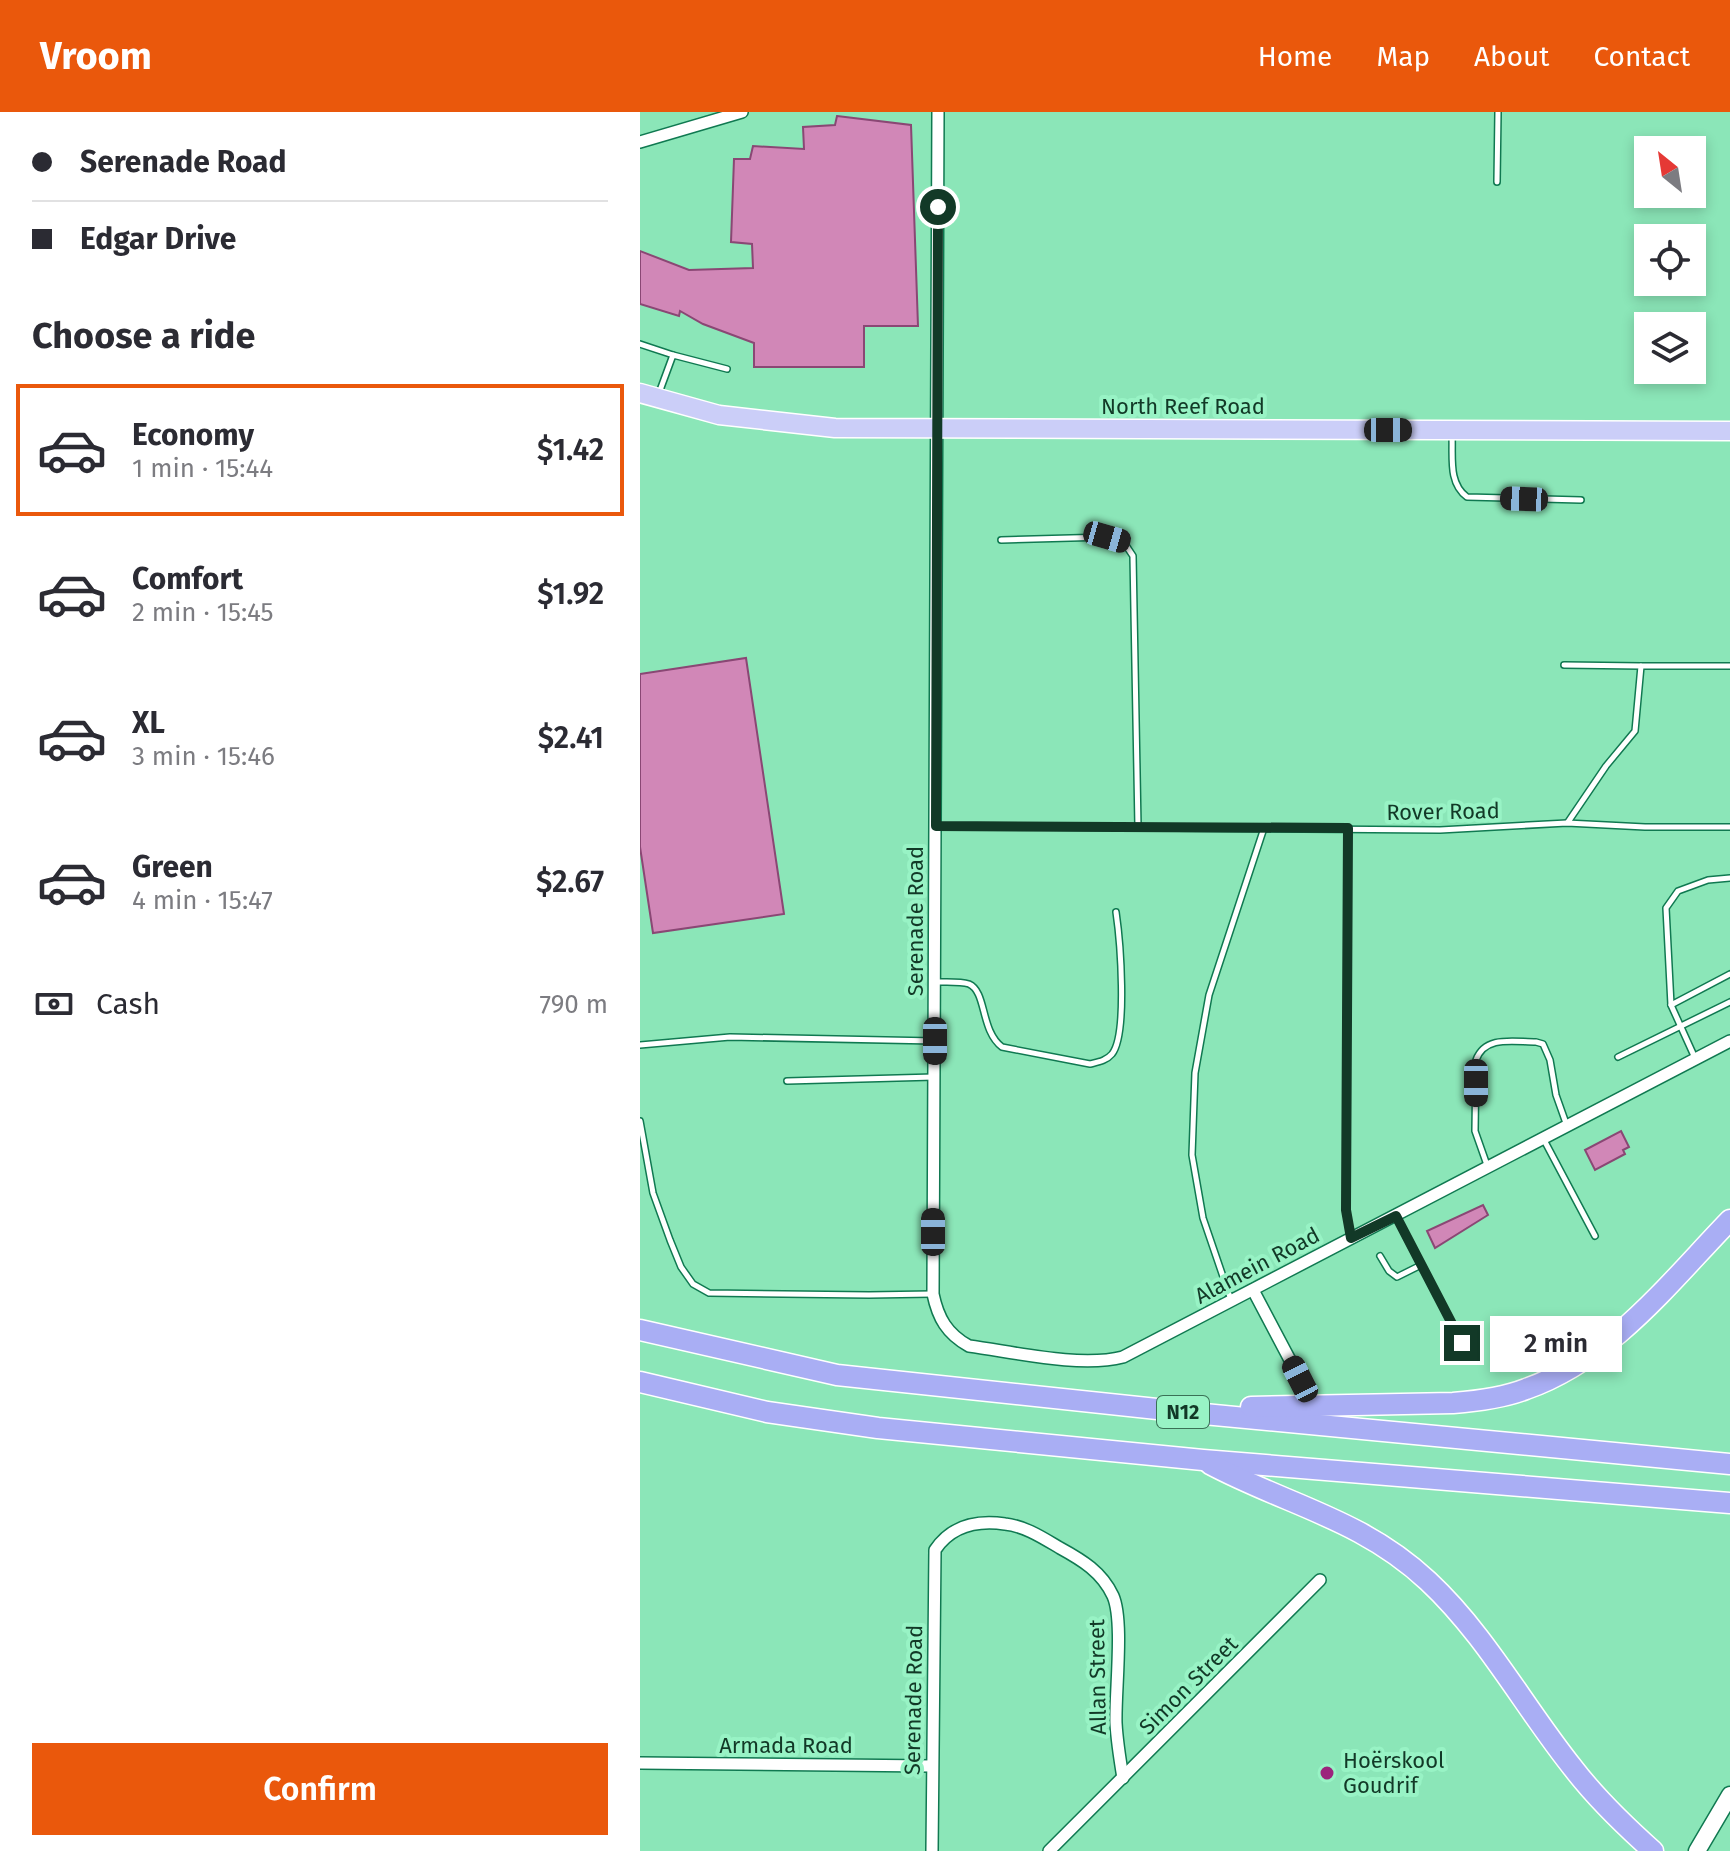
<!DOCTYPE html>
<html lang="en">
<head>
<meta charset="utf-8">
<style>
  body { margin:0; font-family:"Fira Sans",sans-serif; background:#f2f2f3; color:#2b2b33; height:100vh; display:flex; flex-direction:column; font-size:30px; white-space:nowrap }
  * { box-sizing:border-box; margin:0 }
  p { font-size:26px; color:#7c7c81 }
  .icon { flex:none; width:44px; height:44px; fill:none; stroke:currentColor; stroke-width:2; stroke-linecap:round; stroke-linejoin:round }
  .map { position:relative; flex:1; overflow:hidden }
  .sheet { display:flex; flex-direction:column; background:#fff; width:640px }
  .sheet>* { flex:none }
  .top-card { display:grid; align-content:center; height:176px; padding:0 32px; background:#fff }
  .needle { width:52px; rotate:330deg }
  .fabs { position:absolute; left:994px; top:24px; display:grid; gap:16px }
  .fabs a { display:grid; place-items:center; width:72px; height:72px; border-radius:0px; background:#fff; box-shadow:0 4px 12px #0003; font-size:40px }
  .end { position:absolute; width:36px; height:36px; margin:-18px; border:10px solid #123927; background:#fff; box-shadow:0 0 0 4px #fff }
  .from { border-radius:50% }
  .bubble { position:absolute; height:56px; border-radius:0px; background:#fff; box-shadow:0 4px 12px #0003; font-size:26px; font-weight:600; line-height:56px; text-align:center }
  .car { position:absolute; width:24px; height:48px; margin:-24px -12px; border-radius:10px; box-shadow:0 0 6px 2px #0007; background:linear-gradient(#222 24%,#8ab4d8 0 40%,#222 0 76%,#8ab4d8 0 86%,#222 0) }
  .top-card b { display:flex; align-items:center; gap:28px; height:76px; font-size:30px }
  .top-card b+b { border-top:2px solid #e1e1e2 }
  .top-card i { width:20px; height:20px; background:#2b2b33 }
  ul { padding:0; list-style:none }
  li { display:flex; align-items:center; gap:24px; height:132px; margin:0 16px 12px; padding:0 16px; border:4px solid transparent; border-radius:0px }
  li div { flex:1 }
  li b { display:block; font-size:30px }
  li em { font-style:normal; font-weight:600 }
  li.current { border-color:#ea580c }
  li>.icon { width:72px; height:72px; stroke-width:1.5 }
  h2 { padding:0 32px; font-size:36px; line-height:96px }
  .pay { display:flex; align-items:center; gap:20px; height:88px; padding:0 32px; font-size:30px }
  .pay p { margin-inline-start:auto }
  .button { display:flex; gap:16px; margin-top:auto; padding:16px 32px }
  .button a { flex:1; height:92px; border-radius:0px; background:#ea580c; color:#fff; font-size:32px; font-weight:600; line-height:92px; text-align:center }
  header { display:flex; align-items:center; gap:48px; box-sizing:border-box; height:112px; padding:0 40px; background:#ea580c; color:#fff }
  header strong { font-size:38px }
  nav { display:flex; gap:44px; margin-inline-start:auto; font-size:28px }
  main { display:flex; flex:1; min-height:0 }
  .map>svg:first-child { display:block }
</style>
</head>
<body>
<header>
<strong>Vroom</strong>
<nav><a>Home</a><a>Map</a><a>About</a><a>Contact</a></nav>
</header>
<main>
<section class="sheet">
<div class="top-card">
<b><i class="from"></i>Serenade Road</b>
<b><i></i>Edgar Drive</b>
</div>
<h2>Choose a ride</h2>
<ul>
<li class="current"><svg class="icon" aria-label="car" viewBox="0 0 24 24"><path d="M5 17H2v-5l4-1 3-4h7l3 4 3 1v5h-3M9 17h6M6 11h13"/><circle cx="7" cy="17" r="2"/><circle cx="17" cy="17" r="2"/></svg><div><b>Economy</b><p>1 min · 15:44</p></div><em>$1.42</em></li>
<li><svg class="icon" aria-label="car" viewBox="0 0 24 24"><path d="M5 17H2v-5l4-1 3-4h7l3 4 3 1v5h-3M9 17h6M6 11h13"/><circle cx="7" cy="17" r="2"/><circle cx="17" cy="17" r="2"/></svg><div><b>Comfort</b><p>2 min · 15:45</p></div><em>$1.92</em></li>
<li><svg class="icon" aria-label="car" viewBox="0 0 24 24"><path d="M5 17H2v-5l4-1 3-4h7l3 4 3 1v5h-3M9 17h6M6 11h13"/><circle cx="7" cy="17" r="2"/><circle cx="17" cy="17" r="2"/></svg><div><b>XL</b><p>3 min · 15:46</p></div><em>$2.41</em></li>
<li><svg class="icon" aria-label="car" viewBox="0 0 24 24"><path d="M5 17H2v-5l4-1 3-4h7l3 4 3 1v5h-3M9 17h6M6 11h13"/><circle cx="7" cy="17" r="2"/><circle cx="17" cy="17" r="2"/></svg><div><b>Green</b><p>4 min · 15:47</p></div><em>$2.67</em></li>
</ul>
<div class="pay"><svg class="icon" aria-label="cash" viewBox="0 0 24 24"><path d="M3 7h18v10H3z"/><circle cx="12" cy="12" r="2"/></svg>Cash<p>790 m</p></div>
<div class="button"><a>Confirm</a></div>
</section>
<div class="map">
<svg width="1090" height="1739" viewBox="0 0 1090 1739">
  <rect width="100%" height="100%" fill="#8be6b8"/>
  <!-- building -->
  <g fill="#d187b7" stroke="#8a4774" stroke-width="2">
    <path d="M197 4 271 13 278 214H224V255H114V231L63 212 40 199 39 204 0 192V139L49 158 113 156 112 132 91 130 94 47H110L113 34 164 37 163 15 195 13Z"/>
    <path d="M106 546 144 802 13 821 0 735V562Z"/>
    <path d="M981 1019 989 1035 983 1038 985 1042 955 1058 945 1038Z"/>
    <path d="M843 1093 848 1103 795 1136 787 1119Z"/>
  </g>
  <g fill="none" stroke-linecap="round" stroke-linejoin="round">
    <!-- lane casing -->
    <g stroke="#107951" stroke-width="8">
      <g id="lane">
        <path d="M857 70 858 0"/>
        <path d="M0 232 33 243"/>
        <path d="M19 281 33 243 87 257"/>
        <path d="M812 323C813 345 808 371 827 385L941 388"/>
        <path d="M361 428 467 425 483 429 493 444 498 715"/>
        <path d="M924 553 1001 554 995 619 966 654 928 710"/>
        <path d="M1001 554H1090"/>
        <path d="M297 714 800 718 927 711 1005 715H1090"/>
        <path d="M708 716 706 1098 711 1126"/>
        <path d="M296 870C306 870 320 869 329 872 347 880 340 918 362 935L450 952C458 950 466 949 472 942 488 922 480 827 476 800"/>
        <path d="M1031 893 1090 862"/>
        <path d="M0 933 90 925 295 929"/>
        <path d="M978 945 1090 890"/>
        <path d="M1055 946 1031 893 1026 796 1038 779 1068 768 1090 766"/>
        <path d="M147 969 294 965"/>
        <path d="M0 1009 13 1081 30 1128 41 1155 53 1172 69 1181 229 1183 292 1182"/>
        <path d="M904 1028 955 1124"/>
        <path d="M847 1053 835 1019 836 948C845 923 874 930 896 930L903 932 910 948 916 983 927 1014"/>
        <path d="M756 1105 822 1231"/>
        <path d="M740 1144 749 1159 757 1165 781 1153"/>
        <path d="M591 1188 563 1106 552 1043 555 961 569 883 624 716"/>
      </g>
    </g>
    <!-- street casing -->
    <g stroke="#107951" stroke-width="14">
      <g id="street">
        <path d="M298 0 293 1182C298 1206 307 1222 329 1234 374 1240 440 1256 483 1245L1090 929"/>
        <path d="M0 30 102 0"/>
        <path d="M613 1178 660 1267"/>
        <path d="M0 1651 292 1654"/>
        <path d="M292 1739 295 1438C311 1414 337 1408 365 1412 385 1414 403 1426 420 1436 442 1448 462 1460 473 1484 484 1509 475 1580 476 1611 477 1630 480 1648 483 1666"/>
        <path d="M409 1739 680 1468"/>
      </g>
    </g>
    <!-- secondary casing -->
    <g stroke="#107951" stroke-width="19">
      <path id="secondary" d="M1057 1739 1090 1683"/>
    </g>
    <!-- primary casing -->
    <g stroke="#fff" stroke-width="21">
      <path id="primary" d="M0 281 79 303 195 316 1090 319"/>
    </g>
    <!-- highway casing -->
    <g stroke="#fff" stroke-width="23">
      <g id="highway">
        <path d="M0 1218 197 1263 564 1302 1090 1352"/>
        <path d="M0 1270 127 1300 238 1316 563 1348 1090 1391"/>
        <path d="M611 1295 813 1291C838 1289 863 1286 886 1277 971 1247 1029 1171 1090 1108"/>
        <path d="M570 1352C647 1393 722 1407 788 1469 846 1523 884 1595 933 1656 956 1686 985 1714 1013 1739"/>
      </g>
    </g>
    <!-- lane -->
    <use href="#lane" stroke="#fff" stroke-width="5"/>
    <!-- street -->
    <use href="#street" stroke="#fff" stroke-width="11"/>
    <!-- secondary -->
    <use href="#secondary" stroke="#fff" stroke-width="16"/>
    <!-- primary -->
    <use href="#primary" stroke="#cbcef8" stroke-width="18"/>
    <!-- highway -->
    <use href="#highway" stroke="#a9aef4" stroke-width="20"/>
  </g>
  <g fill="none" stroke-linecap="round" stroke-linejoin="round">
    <!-- route -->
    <path stroke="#123927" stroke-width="10" d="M298 95 296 714 708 716 706 1098 711 1126 756 1104 822 1231"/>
  </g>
  <!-- markers -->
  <circle fill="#9c247c" stroke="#98f3c5" stroke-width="3" cx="687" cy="1661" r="8"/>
  <g text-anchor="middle" stroke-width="8" stroke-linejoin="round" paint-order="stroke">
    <!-- shield labels -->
    <rect fill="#98f3c5" stroke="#3a7156" stroke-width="2" x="517" y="1284" width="52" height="32" rx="6"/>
    <g font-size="20" font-weight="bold" fill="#123927">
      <text x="543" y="1307">N12</text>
    </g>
    <!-- street labels -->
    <g font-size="22" fill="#123927" stroke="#98f3c5">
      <text x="543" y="302">North Reef Road</text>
      <text transform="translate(803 699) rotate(-1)" y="8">Rover Road</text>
      <text transform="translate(275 809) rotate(-90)" y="8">Serenade Road</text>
      <text transform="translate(617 1153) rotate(-28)" y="8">Alamein Road</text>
      <text transform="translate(457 1565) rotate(-91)" y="8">Allan Street</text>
      <text transform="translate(548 1573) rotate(-45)" y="8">Simon Street</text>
      <text transform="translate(273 1588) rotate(-89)" y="8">Serenade Road</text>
      <text x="146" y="1641">Armada Road</text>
    </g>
    <!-- poi labels -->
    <g font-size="22" fill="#123927" stroke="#98f3c5" text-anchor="start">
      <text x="703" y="1656">Hoërskool<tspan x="703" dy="25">Goudrif</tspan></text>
    </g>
  </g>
</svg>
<div class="fabs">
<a><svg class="needle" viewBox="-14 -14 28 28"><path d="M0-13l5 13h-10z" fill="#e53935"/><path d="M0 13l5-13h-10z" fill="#7c7c81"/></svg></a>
<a><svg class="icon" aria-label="locate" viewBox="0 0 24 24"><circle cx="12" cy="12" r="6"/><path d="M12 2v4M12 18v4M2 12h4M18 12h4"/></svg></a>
<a><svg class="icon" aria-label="layers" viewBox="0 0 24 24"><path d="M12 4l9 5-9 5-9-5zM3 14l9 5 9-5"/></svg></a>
</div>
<i class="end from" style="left:298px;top:95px"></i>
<i class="end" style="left:822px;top:1231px"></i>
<div class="bubble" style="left:850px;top:1204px;width:132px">2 min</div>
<i class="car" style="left:748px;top:318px;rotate:90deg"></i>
<i class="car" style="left:884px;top:387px;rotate:272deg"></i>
<i class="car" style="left:467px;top:425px;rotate:106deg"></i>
<i class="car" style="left:295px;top:929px;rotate:180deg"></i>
<i class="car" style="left:836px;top:971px;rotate:180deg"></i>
<i class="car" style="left:293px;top:1120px;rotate:0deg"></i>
<i class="car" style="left:660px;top:1267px;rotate:333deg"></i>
</div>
</main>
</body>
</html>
